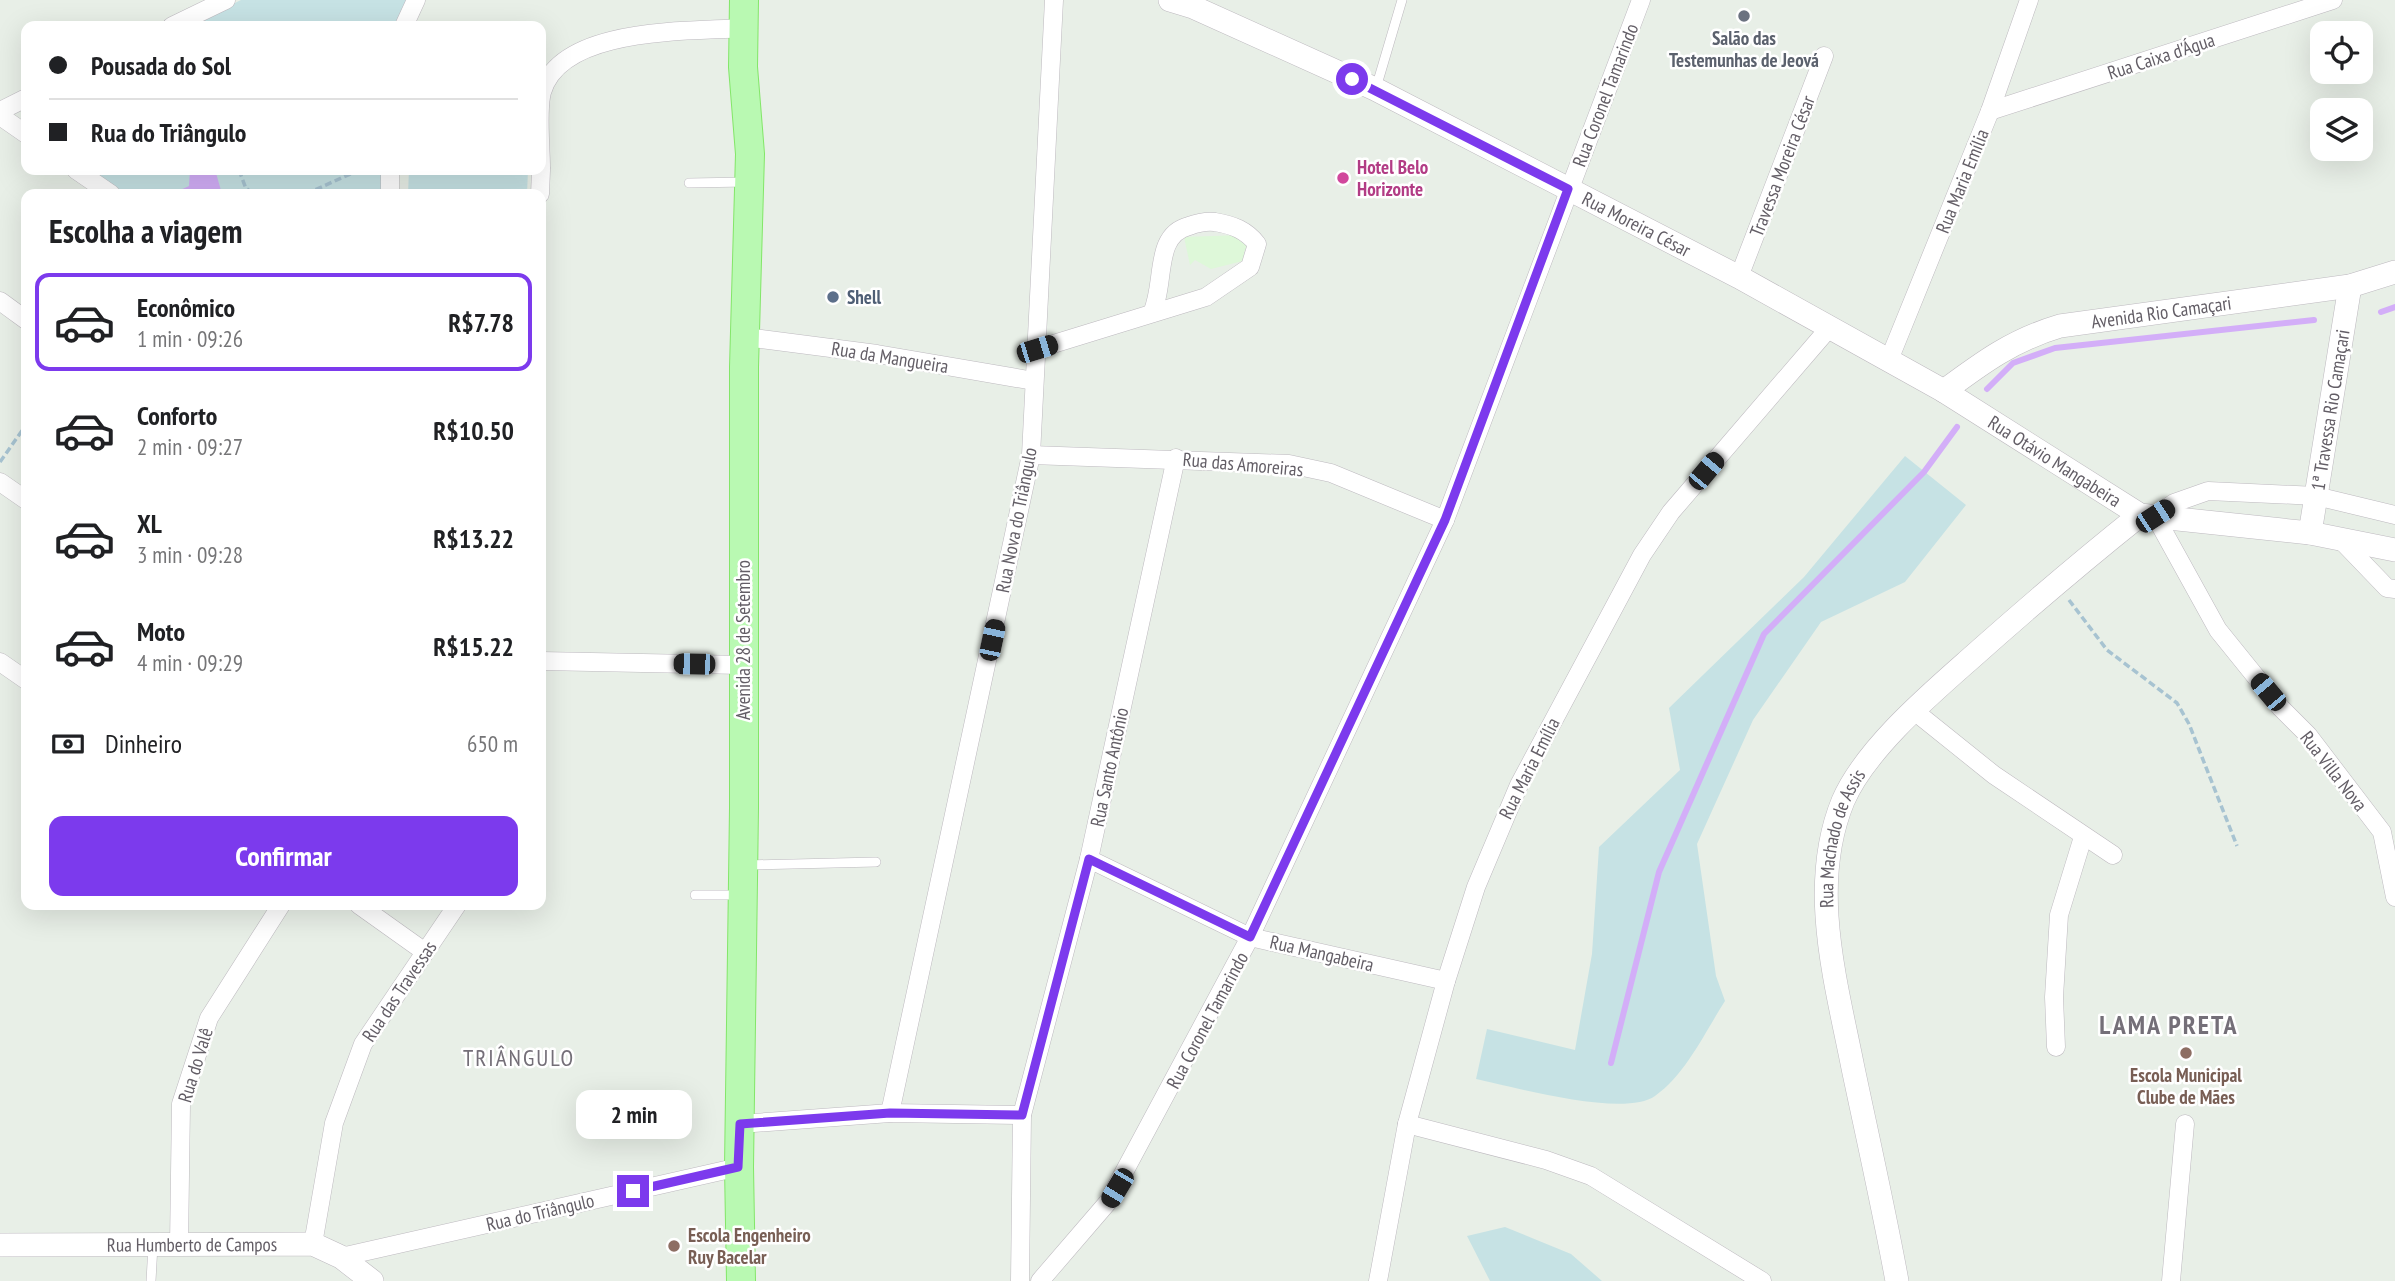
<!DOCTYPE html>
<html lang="pt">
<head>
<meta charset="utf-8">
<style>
  body { margin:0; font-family:"PT Sans Narrow",sans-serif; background:#f2f2f2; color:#202124; height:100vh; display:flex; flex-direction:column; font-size:26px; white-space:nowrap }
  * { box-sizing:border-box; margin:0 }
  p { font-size:23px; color:#757577 }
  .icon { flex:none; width:38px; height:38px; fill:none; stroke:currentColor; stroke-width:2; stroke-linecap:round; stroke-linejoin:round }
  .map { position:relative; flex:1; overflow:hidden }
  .panel { position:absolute; left:21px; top:189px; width:525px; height:721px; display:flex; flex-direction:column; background:#fff; border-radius:14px; box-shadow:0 7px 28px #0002 }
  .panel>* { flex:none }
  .banner { position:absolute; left:21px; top:21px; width:525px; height:154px; border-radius:14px; box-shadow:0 7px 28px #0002; display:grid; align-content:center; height:154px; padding:0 28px; background:#fff }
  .controls { position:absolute; left:2310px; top:21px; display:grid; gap:14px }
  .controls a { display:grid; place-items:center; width:63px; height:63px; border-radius:14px; background:#fff; box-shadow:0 7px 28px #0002; font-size:35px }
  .end { position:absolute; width:32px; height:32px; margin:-16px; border:9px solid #7c3aed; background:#fff; box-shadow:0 0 0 4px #fff }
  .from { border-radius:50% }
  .bubble { position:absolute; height:49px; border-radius:14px; background:#fff; box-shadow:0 7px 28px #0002; font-size:23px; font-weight:700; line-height:49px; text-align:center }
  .car { position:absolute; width:21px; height:42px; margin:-21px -10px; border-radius:9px; box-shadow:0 0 5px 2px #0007; background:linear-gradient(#222 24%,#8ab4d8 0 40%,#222 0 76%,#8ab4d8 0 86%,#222 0) }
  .banner b { display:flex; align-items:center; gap:24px; height:66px; font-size:26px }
  .banner b+b { border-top:2px solid #e0e0e0 }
  .banner i { width:18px; height:18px; background:#202124 }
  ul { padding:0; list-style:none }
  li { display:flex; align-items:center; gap:21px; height:98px; margin:0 14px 10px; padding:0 14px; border:4px solid transparent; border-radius:14px }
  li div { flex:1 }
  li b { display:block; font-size:26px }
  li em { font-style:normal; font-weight:700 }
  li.current { border-color:#7c3aed }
  li>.icon { width:63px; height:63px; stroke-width:1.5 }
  h2 { padding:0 28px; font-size:32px; line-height:84px }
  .pay { display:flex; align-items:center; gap:18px; height:77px; padding:0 28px; font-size:26px }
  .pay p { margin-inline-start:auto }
  .action { display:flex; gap:14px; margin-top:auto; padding:14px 28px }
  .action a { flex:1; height:80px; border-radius:14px; background:#7c3aed; color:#fff; font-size:28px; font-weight:700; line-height:80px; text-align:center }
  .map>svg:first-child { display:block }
</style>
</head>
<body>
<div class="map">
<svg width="2395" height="1281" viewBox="0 0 2395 1281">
  <rect width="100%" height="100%" fill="#e8efe7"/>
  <!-- green -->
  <g fill="#c6e2e4">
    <path d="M241 0H413L402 26H188Z"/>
    <path d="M91 170H384V194H126Z"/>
    <path d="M409 170H528L527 194H408Z"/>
    <path d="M1905 456 1966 505 1905 582 1821 622 1753 720 1697 844 1716 976 1725 1001C1705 1032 1686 1074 1655 1096 1624 1118 1514 1087 1476 1079L1487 1029 1575 1050 1592 954 1599 847 1680 770 1669 708 1804 577Z"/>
    <path d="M1505 1227 1571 1254 1602 1281H1490L1467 1236Z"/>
  </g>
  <!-- sand -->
  <path fill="#def8d9" d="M1241 235 1249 242 1244 252 1247 260 1211 269 1195 260 1190 265 1184 237Z"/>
  <!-- water -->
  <path fill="#d3aef8" d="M190 170H201L208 175 216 173 222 194H181L178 191 189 186Z"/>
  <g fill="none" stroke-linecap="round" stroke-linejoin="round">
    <!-- stream -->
    <g stroke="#d3aef8" stroke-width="6">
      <path d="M2381 312 2395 307"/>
      <path d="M1987 389 2013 363 2055 348 2314 320"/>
      <path d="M1611 1063 1659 872 1764 634 1924 472 1957 427"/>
    </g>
    <!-- service casing -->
    <g stroke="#bdb9bf" stroke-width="10">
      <g id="service">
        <path d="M1376 88 1402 0"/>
        <path d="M689 183 747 182"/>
        <path d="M748 865 876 862"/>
        <path d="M695 895H738"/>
        <path d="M151 1281 153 1245"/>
      </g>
    </g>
    <!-- minor casing -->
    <g stroke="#bdb9bf" stroke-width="19">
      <g id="minor">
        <path d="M172 26 226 0"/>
        <path d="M404 26 416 0"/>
        <path d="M0 111 26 98"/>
        <path d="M1990 111 2333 0"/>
        <path d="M0 116 26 134"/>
        <path d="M541 168C541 147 537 111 542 92 561 26 690 32 743 28"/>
        <path d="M76 170 111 194"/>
        <path d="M390 194V170"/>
        <path d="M540 194 541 170"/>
        <path d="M1739 277 1824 56"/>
        <path d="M0 301 26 320"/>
        <path d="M746 337 877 354 1034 381"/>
        <path d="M1037 349 1206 297 1250 267 1257 244C1246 230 1233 225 1215 222 1207 221 1197 223 1189 226 1153 235 1166 283 1152 313"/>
        <path d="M1889 360 1990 111 2029 0"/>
        <path d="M1031 455 1289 464 1331 473 1445 520"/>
        <path d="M0 482 26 500"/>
        <path d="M2395 515 2316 496 2208 491 2174 503 2155 516 2218 630 2281 708 2308 735 2382 832 2395 897"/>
        <path d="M2338 537 2387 588 2395 589"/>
        <path d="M541 661 743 665"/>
        <path d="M0 662 26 680"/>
        <path d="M1913 710 1994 775 2113 855"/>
        <path d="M1089 859 1250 937 1446 981"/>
        <path d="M359 905 425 952"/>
        <path d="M2056 1047 2054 997 2059 915 2083 837"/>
        <path d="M890 1113 1031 455 1054 0"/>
        <path d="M740 1124 890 1113 1022 1115"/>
        <path d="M1407 1124 1546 1160 1591 1176 1762 1281"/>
        <path d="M313 1244 334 1123 363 1044 457 905"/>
        <path d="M179 1245 181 1104 209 1018 281 905"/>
        <path d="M341 1257 739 1167"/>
        <path d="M1020 1281 1022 1115 1089 859 1176 458"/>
        <path d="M1040 1281 1108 1202 1250 937 1445 520 1641 0"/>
        <path d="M1378 1281 1407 1124 1446 981 1476 887 1519 785 1642 555 1671 512 1830 327"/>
        <path d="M2171 1281 2185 1124"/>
      </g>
    </g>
    <!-- tertiary casing -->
    <g stroke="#bdb9bf" stroke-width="24">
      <g id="tertiary">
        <path id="s1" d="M1170 0 1193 7 1375 89 1739 277 1944 391 2140 515 2310 533 2395 550"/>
        <path id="s2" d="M1944 391C1983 362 2013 340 2060 326L2350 286 2395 272"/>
        <path d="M2310 533 2350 286"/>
        <path id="s3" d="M0 1245 313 1244 341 1257 372 1281"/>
        <path id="s4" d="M1897 1281C1884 1210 1868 1139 1853 1068 1836 982 1808 886 1843 801 1865 750 1928 696 1970 659 2025 610 2081 562 2140 515"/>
      </g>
    </g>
    <!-- primary casing -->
    <g stroke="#83e669" stroke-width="30">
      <path id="primary" d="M741 1281 739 1167 744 808V367L750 154 743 67 744 0"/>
    </g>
    <!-- path -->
    <g stroke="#a7c3d1" stroke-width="3.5" stroke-dasharray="7 3.5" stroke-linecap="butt">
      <path d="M239 170 248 194"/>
      <path d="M247 189 254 194"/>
      <path d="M306 194 359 170"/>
      <path d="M0 462 26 425"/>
      <path d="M2069 600 2107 650 2177 703 2189 724 2237 846"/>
    </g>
    <!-- service -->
    <use href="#service" stroke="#fff" stroke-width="9"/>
    <!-- minor -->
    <use href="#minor" stroke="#fff" stroke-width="18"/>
    <!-- tertiary -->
    <use href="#tertiary" stroke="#fff" stroke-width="23"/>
    <!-- primary -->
    <use href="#primary" stroke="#b9f9b2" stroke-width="28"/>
  </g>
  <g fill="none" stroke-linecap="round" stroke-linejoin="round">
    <!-- route -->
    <path stroke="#7c3aed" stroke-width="9" d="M633 1191 738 1167 740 1124 890 1113 1022 1115 1089 859 1250 937 1445 520 1568 189 1352 79"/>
  </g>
  <!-- markers -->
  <circle fill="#6b7280" stroke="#fff" stroke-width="2.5" cx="1744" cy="16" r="7"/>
  <circle fill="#d1479c" stroke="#fff" stroke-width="2.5" cx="1343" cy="178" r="7"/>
  <circle fill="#5c6f8a" stroke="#fff" stroke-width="2.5" cx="833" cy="297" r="7"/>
  <g fill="#8d6e63" stroke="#fff" stroke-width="2.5">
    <circle cx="2186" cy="1053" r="7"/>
    <circle cx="674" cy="1246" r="7"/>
  </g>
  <g text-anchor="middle" stroke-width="5" stroke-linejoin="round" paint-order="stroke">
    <!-- worship labels -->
    <g font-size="19" font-weight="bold" fill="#5b616d" stroke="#fff">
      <text x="1744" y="45">Salão das<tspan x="1744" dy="22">Testemunhas de Jeová</tspan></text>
    </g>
    <!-- street labels -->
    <g font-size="19" fill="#635e66" stroke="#fff">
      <text transform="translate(2161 56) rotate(-18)" y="7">Rua Caixa d'Água</text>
      <text transform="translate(1605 95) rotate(-69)" y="7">Rua Coronel Tamarindo</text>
      <text transform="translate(1782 166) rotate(-69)" y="7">Travessa Moreira César</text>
      <text transform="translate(1962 181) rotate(-68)" y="7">Rua Maria Emília</text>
      <text dy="7" stroke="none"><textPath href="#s1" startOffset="518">Rua Moreira César</textPath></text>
      <text dy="7" stroke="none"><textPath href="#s2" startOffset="236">Avenida Rio Camaçari</textPath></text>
      <text transform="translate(890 357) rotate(9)" y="7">Rua da Mangueira</text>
      <text transform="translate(2330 410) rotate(-81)" y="7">1ª Travessa Rio Camaçari</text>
      <text dy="7" stroke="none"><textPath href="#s1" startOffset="999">Rua Otávio Mangabeira</textPath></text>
      <text transform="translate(1243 464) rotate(5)" y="7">Rua das Amoreiras</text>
      <text transform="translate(1016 520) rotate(-79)" y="7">Rua Nova do Triângulo</text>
      <text transform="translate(743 640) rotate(-90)" y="7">Avenida 28 de Setembro</text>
      <text transform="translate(1109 767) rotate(-78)" y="7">Rua Santo Antônio</text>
      <text transform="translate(1529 768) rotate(-63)" y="7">Rua Maria Emília</text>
      <text transform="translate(2334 771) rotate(52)" y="7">Rua Villa Nova</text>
      <text dy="7" stroke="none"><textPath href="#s4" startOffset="452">Rua Machado de Assis</textPath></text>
      <text transform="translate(1322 953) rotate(13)" y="7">Rua Mangabeira</text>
      <text transform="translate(399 991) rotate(-56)" y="7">Rua das Travessas</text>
      <text transform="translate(1207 1020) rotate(-62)" y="7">Rua Coronel Tamarindo</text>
      <text transform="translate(195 1065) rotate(-73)" y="7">Rua do Valê</text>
      <text transform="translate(540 1212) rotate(-13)" y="7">Rua do Triângulo</text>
      <text dy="7" stroke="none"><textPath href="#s3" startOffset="192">Rua Humberto de Campos</textPath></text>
    </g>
    <!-- hotel labels -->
    <g font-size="19" font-weight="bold" fill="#b23c85" stroke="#fff" text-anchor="start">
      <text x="1357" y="174">Hotel Belo<tspan x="1357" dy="22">Horizonte</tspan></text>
    </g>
    <!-- service labels -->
    <g font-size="19" font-weight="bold" fill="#4e5e75" stroke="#fff" text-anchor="start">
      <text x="847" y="304">Shell</text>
    </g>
    <!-- education labels -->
    <g font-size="19" font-weight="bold" fill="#785e54" stroke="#fff">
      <text x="2186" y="1082">Escola Municipal<tspan x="2186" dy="22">Clube de Mães</tspan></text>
      <text x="688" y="1242" text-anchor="start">Escola Engenheiro<tspan x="688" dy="22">Ruy Bacelar</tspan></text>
    </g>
    <!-- quarter labels -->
    <g font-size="23" letter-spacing="2" fill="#746f78" stroke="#fff">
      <text x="519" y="1066">TRIÂNGULO</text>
    </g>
    <!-- district labels -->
    <g font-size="26" font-weight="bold" letter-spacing="2" fill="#746f78" stroke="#fff">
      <text x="2169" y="1034">LAMA PRETA</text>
    </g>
  </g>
</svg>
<div class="controls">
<a><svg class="icon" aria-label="locate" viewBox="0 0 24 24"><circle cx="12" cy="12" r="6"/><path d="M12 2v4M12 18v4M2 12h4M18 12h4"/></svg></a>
<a><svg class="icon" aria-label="layers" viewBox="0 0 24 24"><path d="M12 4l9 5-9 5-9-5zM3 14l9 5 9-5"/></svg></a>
</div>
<i class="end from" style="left:1352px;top:79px"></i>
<i class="end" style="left:633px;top:1191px"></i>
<div class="bubble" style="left:576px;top:1090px;width:116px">2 min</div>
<i class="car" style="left:1037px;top:349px;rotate:73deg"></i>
<i class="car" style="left:1706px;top:471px;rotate:40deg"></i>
<i class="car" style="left:2155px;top:516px;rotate:57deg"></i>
<i class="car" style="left:992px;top:640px;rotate:12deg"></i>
<i class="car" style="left:694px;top:664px;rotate:271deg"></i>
<i class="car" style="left:2268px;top:692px;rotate:320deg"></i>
<i class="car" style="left:1117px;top:1188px;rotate:211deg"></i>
<div class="banner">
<b><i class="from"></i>Pousada do Sol</b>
<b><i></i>Rua do Triângulo</b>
</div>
<section class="panel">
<h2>Escolha a viagem</h2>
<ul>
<li class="current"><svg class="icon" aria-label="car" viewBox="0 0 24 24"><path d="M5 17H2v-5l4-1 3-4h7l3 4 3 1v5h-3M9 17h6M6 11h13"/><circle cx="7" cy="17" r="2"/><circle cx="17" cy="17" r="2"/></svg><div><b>Econômico</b><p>1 min · 09:26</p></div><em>R$7.78</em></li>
<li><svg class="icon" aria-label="car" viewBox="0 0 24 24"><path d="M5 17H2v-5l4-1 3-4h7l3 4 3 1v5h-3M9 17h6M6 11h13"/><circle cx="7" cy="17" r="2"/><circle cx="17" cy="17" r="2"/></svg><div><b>Conforto</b><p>2 min · 09:27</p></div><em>R$10.50</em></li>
<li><svg class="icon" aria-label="car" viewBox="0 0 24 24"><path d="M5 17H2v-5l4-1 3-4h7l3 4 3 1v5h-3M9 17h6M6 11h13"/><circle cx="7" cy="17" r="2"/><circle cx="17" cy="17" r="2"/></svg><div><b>XL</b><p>3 min · 09:28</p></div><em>R$13.22</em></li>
<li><svg class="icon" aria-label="car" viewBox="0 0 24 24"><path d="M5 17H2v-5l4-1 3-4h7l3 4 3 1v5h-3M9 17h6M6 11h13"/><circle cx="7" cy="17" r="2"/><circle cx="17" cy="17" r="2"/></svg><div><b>Moto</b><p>4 min · 09:29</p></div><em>R$15.22</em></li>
</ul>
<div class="pay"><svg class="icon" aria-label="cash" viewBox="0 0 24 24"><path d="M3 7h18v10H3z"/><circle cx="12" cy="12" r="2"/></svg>Dinheiro<p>650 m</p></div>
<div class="action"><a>Confirmar</a></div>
</section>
</div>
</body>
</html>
